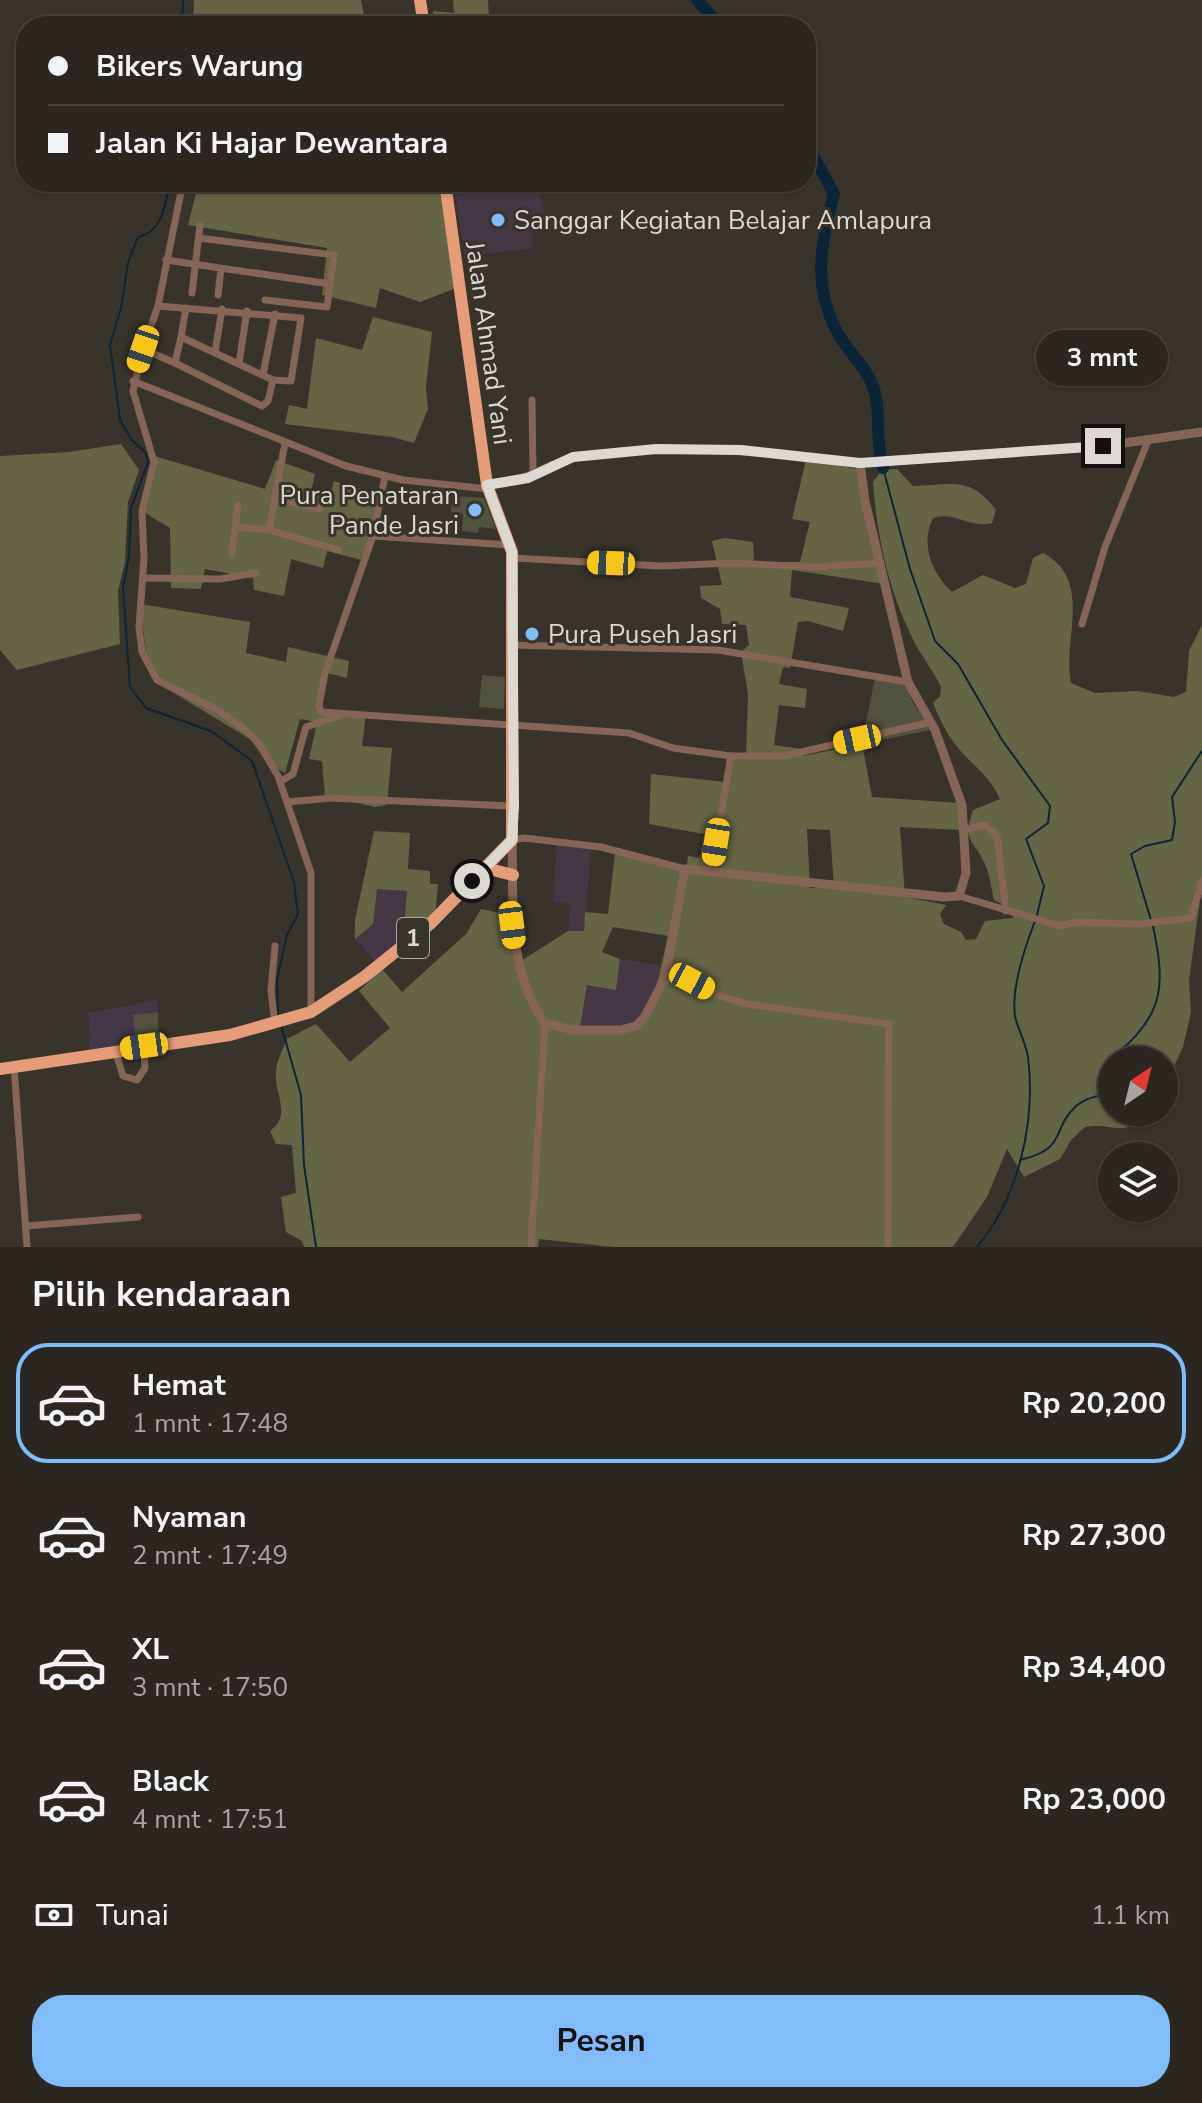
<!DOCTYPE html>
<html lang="id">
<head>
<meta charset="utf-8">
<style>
  body { margin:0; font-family:"Nunito Sans",sans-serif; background:#332f29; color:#f1f3f6; height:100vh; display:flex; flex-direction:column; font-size:30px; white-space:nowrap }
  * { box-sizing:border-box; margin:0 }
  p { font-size:26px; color:#a6a5a5 }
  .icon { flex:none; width:44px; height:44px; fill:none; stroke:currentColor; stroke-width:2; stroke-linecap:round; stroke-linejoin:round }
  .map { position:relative; height:1247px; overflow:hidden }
  .details { display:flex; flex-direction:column; background:#2b2720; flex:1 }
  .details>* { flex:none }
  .banner { position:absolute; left:16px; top:16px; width:800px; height:176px; border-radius:32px; box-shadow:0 2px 6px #0004,0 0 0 2px #47443e; display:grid; align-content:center; height:176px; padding:0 32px; background:#2b2720 }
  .needle { width:52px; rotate:35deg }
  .buttons { position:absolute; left:1098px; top:1046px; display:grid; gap:16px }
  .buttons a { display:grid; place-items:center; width:80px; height:80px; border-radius:50%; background:#2b2720; box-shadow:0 2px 6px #0004,0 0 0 2px #47443e; font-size:40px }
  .end { position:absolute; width:36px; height:36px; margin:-18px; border:10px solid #dcd9d3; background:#111; box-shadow:0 0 0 4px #111 }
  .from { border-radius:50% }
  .bubble { position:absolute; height:56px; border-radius:28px; background:#2b2720; box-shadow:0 2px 6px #0004,0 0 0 2px #47443e; font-size:26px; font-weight:700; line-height:56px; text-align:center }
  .car { position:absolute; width:24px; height:48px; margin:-24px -12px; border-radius:10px; box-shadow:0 0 6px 2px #0007; background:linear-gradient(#f5c518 24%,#345 0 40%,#f5c518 0 76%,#345 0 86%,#f5c518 0) }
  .banner b { display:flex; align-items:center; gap:28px; height:76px; font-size:30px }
  .banner b+b { border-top:2px solid #47443e }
  .banner i { width:20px; height:20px; background:#f1f3f6 }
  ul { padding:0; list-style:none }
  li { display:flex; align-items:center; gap:24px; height:120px; margin:0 16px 12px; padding:0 16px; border:4px solid transparent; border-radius:32px }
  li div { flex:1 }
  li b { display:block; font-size:30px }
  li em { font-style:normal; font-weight:700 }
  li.selected { border-color:#81bcfa }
  li>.icon { width:72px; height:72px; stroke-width:1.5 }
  h2 { padding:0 32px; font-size:36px; line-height:96px }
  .pay { display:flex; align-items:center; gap:20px; height:88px; padding:0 32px; font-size:30px }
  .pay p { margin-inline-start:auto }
  .action { display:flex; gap:16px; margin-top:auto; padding:16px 32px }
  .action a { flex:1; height:92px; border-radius:32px; background:#81bcfa; color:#111; font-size:32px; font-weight:700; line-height:92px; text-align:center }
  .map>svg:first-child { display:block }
</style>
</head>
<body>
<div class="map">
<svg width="1202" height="1247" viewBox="0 0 1202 1247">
  <rect width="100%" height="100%" fill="#39342b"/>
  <!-- commercial -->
  <path fill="#433847" d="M157 1000 158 1012 133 1016 137 1054 87 1061 90 1039 88 1013Z"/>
  <!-- education -->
  <g fill="#463744">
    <path d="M472 182H538L545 219 530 220 533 248 465 256 455 195 473 193Z"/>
    <path d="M557 842 591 847 584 931H568L570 904 553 902Z"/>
    <path d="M377 889 407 891 403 937 376 962 355 939 373 924Z"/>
    <path d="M620 959 663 966 655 993 638 1025 580 1029 587 984 615 989Z"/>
  </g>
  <!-- green -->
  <g fill="#52533e">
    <path d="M452 496 484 498 496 529 479 527 478 533 462 531 463 514 451 512Z"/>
    <path d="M482 675 505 677 504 709 479 707Z"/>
    <path d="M875 677 906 682 912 701 930 730 862 744Z"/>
    <path d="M158 1012 159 1051 137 1054 133 1015Z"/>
  </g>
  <!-- forest -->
  <g fill="#646545" fill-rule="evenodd">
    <path d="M194 0H361L366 26H193Z"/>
    <path d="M453 0H488L489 19 507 26H435L433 11 454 13Z"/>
    <path d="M199 182H441L454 289 420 302 380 288 376 308 322 295 327 248 188 225Z"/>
    <path d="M373 317 432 332 426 387 428 409 414 443 392 437 285 424 289 405 307 409 316 338 362 350Z"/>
    <path d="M121 444 139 470 128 502 125 562 118 591 120 644 17 670 0 650V456L69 452Z"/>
    <path d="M151 455 265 489 276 460 315 474 311 492 330 497 334 481 384 495 365 561 327 551 323 568 291 559 284 596 254 590 253 578 205 569 201 589 171 588 170 528 142 511 152 474Z"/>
    <path d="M806 460 858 469 884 584 792 570 790 597 849 608 843 631 808 621 798 622 790 668 783 667 779 684 807 689 805 708 779 705 774 745 801 749 803 756 862 744 872 797 959 803 961 830 900 827 905 897 946 905 940 914 944 924 961 932 966 940 976 939 985 921 1013 918 1012 909 994 900C991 888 990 874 984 862 973 838 962 842 973 810L1000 799C990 776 975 768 959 749 947 735 940 720 933 703L940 696 941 687C932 668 918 652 910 633 887 585 877 535 873 482L882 470 897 469 913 486C950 486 969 474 996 510L992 523C971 529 954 511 933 518 920 544 932 574 952 592L983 575 1015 588 1026 584 1033 558 1043 553C1094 580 1062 639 1071 683L1095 693 1138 691 1174 697 1186 692 1189 651 1202 625V885L1189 980 1191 1012 1183 1047 1164 1088V1060H1112V1112H1148L1146 1115C1121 1139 1113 1122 1085 1127L1071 1140 1060 1159 1024 1177 1007 1149 987 1197 953 1247H613L539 1239 538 1247H304L302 1241 286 1232 281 1197 296 1193 292 1145 276 1144 270 1131C293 1114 273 1094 276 1070 277 1060 283 1049 287 1039L316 1024 350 1062 390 1028 359 991 382 969 402 992 466 934 481 909 515 916 521 961 568 931H584L585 912 608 914 615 853 686 871 688 856 700 858 704 834 649 824 651 774 725 782 727 753 746 756 748 694 741 652 749 645 746 625 722 624 720 609 701 598 700 586 722 585 712 541 725 538 753 542 754 562H800L810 522 792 519ZM807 829 830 830 834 888H810ZM613 927 668 936 655 993 638 1025 580 1028 587 985 616 990 620 959 602 952Z"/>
    <path d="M140 604 250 622 246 653 286 662 288 647 349 661 347 678 327 673 320 709 366 714 362 746 392 748 387 805 375 807 325 796 322 761 309 759 317 722 300 719 285 773 268 763 250 739 154 681 148 669Z"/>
    <path d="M374 831 410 833 408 869 430 871V884H438L435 918 410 943 403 937 407 891 377 889 373 924 355 939V920Z"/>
  </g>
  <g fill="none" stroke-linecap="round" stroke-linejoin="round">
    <!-- stream -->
    <g stroke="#0c2438" stroke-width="2">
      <path d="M182 26 183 0"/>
      <path d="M170 182C165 204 163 232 138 237L128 263 121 308 110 345 120 420 131 439 146 453 148 462 131 508 129 557 123 587 130 687 146 708 211 731 252 761 294 882 298 914 287 935 277 980 278 1016"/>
      <path d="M883 468 910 569 935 641 958 664 1002 740 1050 806 1048 823 1026 839 1044 886 1037 915"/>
      <path d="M1151 920 1131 854 1145 846 1172 840 1175 822 1172 797 1202 751"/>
      <path d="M281 1025 301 1095 304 1165 316 1247"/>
      <path d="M1121 1060 1119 1052C1165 1013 1165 983 1153 926"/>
      <path d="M1020 1160C1068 1149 1050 1131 1076 1106 1086 1098 1100 1095 1112 1092"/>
      <path d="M977 1247C1019 1197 1036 1121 1028 1057 1026 1043 1018 1030 1015 1016 1011 988 1025 947 1035 921"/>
    </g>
    <!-- river -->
    <g stroke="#0c2438" stroke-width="12">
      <path d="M697 0 720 26"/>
      <path d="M806 142 834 194C820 245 812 289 840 337 851 355 867 368 874 389 881 412 875 441 883 468"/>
    </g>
    <!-- minor -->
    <g stroke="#866556" stroke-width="7">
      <path d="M199 238 334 255 327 307 265 300"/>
      <path d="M166 260 330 284"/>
      <path d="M192 293 200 225"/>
      <path d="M218 295 221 269"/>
      <path d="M158 306 301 318 291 381 273 380 181 337 175 363 143 349 158 306 183 182"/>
      <path d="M181 337 186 308"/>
      <path d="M143 349 133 391 154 462 142 511 144 558 139 627 142 652 157 680 218 710 243 728 258 742 278 776 311 873V1012"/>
      <path d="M215 352 222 309"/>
      <path d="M175 363 262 406 268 401 273 380"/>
      <path d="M239 363 247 311"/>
      <path d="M263 375 275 314"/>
      <path d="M133 381 346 466 403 480 488 489"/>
      <path d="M532 400 533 475"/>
      <path d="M385 476 373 536 325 673 319 705 321 712 629 733 673 748 731 756H784L931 722"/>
      <path d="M487 485C526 484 550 459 585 455 677 443 768 453 860 463"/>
      <path d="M275 498 320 509"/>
      <path d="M235 527 269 530 339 550"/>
      <path d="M269 530 285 443"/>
      <path d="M373 536 509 545"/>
      <path d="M232 553 238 505"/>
      <path d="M513 558 661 566 732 563 816 567 881 563"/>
      <path d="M143 578 220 579 255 573"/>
      <path d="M1082 624 1105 547 1148 441"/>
      <path d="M511 645 718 650 908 682"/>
      <path d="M281 781 293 774 306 727 344 714"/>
      <path d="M288 802 331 798 512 806"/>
      <path d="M963 830 985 825 997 836 1006 911"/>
      <path d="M512 840 524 838 601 847 685 869"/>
      <path d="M711 872 731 756"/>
      <path d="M959 896 1060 926 1076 922 1140 924 1191 918 1202 881"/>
      <path d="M275 946 271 990 275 1024"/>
      <path d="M667 968 717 995 746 1004 889 1024 888 1247"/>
      <path d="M115 1050 123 1076 137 1080 145 1068 144 1046"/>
      <path d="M14 1066 27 1247"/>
      <path d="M26 1226 138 1217"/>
      <path d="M531 1247 545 1023"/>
    </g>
    <!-- tertiary -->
    <path stroke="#866556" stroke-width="9" d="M512 840C514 902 506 969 545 1023L572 1030H620L636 1026 644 1018 665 978 685 869 944 897 959 896 966 873 962 805 935 730 908 682 865 501 860 463 1103 446 1202 432"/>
    <!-- trunk -->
    <g stroke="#e59c79" stroke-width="12">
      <path d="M420 0 424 26"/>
      <path d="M485 868 513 875"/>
      <path d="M0 1069 230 1035 311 1012 364 977 430 924 512 840V552L487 485 445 182"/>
    </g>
  </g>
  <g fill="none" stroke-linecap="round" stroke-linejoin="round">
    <!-- route -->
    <path stroke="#dcd9d3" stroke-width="10" d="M472 881 512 840 514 806 512 552 487 485 528 478 573 457 656 449 741 450 860 463 1103 446"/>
  </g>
  <!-- markers -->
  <g fill="#81bcfa" stroke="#39342b" stroke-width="3">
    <circle cx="498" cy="220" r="8"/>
    <circle cx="475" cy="510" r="8"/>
    <circle cx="532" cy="634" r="8"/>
  </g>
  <g text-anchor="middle" stroke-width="6" stroke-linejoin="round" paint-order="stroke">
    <!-- shield labels -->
    <rect fill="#39342b" stroke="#aba8a1" stroke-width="2" x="397" y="918" width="32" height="40" rx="6"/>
    <g font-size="24" font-weight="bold" fill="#dcd9d3">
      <text x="413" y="946">1</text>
    </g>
    <!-- poi labels -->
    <g font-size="26" fill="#dcd9d3" stroke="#39342b" text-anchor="start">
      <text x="514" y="229">Sanggar Kegiatan Belajar Amlapura</text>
      <text x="459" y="504" text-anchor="end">Pura Penataran<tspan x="459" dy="30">Pande Jasri</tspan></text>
      <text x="548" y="643">Pura Puseh Jasri</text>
    </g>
    <!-- street labels -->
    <g font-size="26" fill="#dcd9d3" stroke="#39342b">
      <text transform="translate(489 343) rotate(82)" y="9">Jalan Ahmad Yani</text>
    </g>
  </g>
</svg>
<div class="buttons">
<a><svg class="needle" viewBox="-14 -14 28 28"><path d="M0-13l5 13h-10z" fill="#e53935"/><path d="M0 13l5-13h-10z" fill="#a6a5a5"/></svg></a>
<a><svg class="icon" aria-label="layers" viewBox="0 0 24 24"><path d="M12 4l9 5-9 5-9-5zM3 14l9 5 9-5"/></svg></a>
</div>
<i class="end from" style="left:472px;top:881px"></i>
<i class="end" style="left:1103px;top:446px"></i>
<div class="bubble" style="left:1036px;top:330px;width:132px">3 mnt</div>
<i class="car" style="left:143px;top:349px;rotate:199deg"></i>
<i class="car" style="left:611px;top:563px;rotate:272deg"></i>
<i class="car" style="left:857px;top:739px;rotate:258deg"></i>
<i class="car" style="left:716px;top:842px;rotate:189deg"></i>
<i class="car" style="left:512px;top:925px;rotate:173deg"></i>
<i class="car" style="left:692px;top:981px;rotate:118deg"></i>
<i class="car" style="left:144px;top:1046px;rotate:262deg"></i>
<div class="banner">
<b><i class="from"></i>Bikers Warung</b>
<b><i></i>Jalan Ki Hajar Dewantara</b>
</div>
</div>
<section class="details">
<h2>Pilih kendaraan</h2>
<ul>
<li class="selected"><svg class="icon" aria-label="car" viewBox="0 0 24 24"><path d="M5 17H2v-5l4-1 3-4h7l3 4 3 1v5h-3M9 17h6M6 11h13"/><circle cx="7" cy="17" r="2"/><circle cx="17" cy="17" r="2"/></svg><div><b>Hemat</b><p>1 mnt · 17:48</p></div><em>Rp 20,200</em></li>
<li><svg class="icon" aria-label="car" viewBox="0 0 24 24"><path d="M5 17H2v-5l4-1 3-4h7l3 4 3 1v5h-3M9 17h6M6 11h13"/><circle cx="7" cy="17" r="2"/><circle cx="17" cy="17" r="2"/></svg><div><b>Nyaman</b><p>2 mnt · 17:49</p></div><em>Rp 27,300</em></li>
<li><svg class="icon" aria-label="car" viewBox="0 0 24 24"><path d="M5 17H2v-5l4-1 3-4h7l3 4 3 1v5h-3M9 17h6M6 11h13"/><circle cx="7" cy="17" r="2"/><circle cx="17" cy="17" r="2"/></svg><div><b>XL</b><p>3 mnt · 17:50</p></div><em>Rp 34,400</em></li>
<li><svg class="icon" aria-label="car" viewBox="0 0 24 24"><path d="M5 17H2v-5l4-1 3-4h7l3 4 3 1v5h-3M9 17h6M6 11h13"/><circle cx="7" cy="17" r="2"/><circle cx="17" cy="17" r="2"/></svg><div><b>Black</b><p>4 mnt · 17:51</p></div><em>Rp 23,000</em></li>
</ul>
<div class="pay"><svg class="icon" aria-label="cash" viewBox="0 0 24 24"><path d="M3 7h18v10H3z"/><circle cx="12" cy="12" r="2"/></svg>Tunai<p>1.1 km</p></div>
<div class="action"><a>Pesan</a></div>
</section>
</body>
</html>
